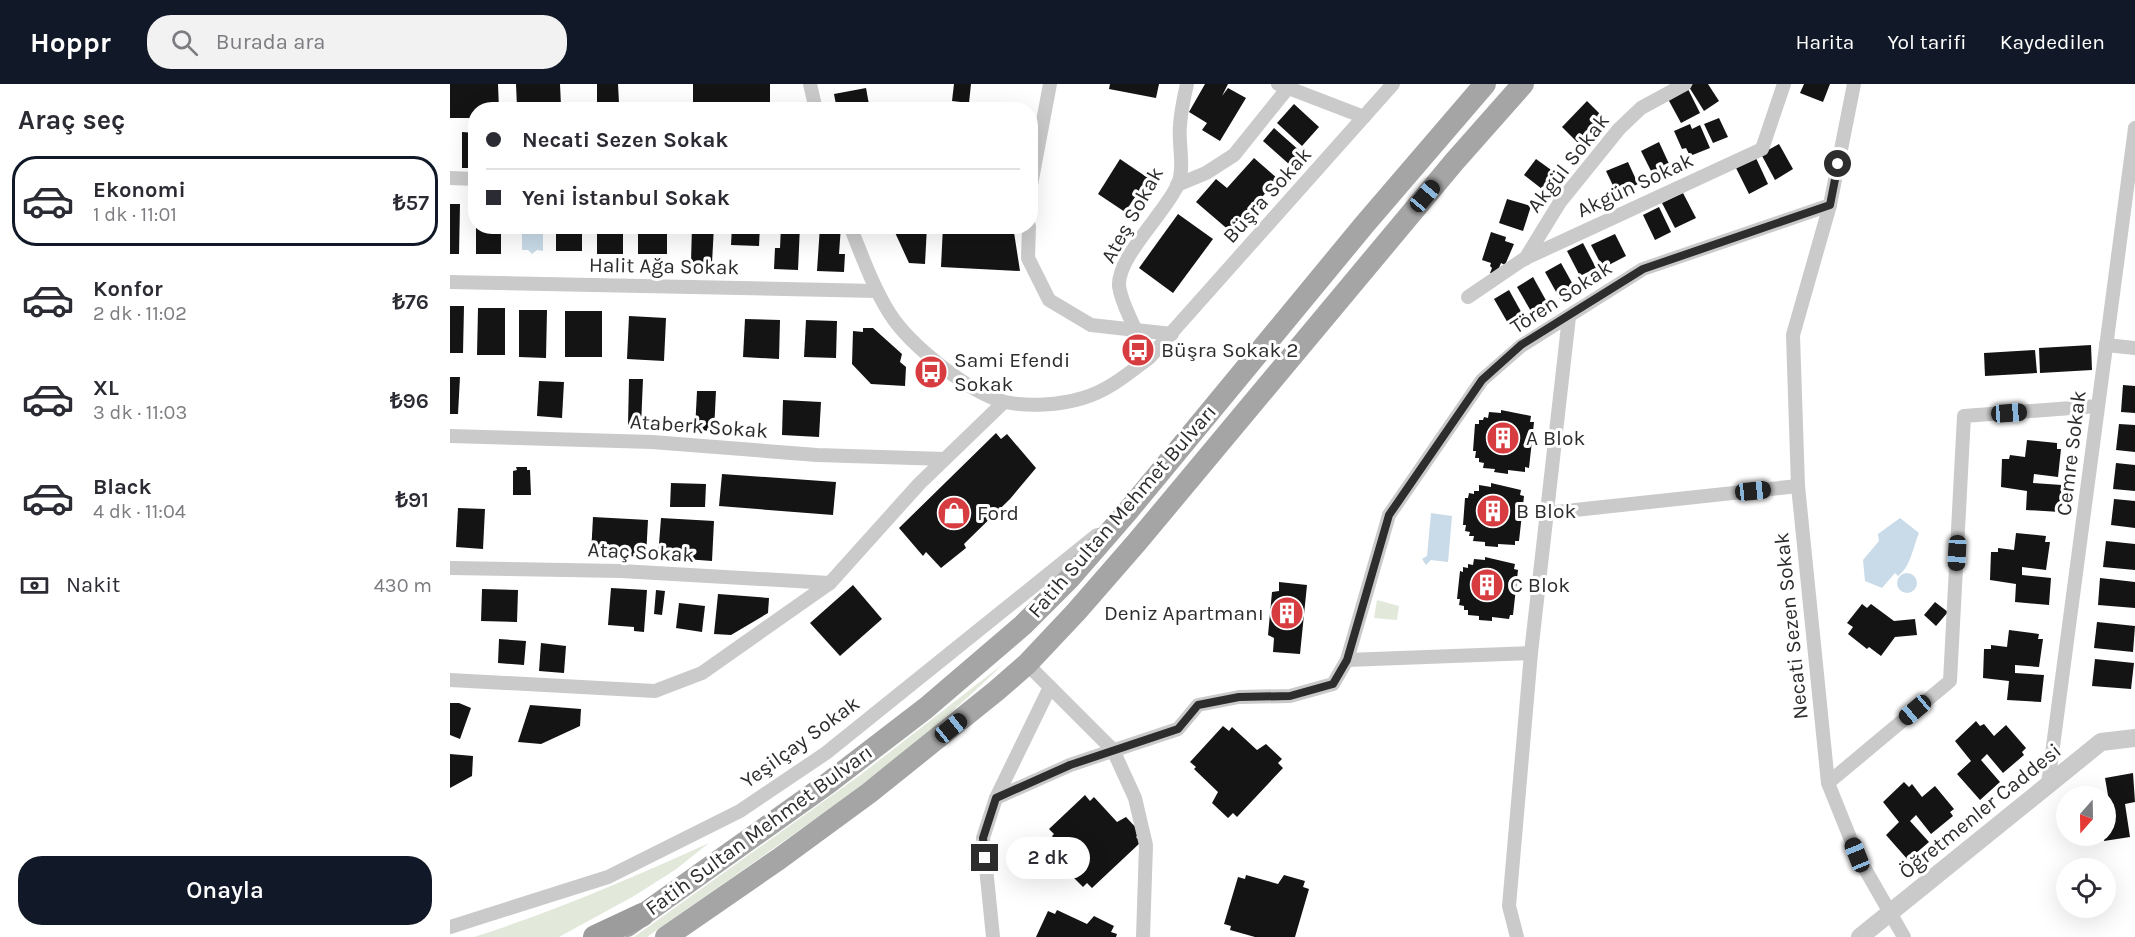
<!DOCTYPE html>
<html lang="tr">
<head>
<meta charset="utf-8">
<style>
  body { margin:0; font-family:Karla,sans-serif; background:#f2f2f3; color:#2b2b33; height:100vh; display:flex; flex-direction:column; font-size:22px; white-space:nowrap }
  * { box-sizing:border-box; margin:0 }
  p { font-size:20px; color:#7c7c81 }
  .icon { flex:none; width:33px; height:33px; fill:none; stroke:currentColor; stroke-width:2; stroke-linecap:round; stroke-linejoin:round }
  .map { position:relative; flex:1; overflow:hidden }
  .drawer { display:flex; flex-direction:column; background:#fff; width:450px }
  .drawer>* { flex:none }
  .top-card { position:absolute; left:18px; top:18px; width:570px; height:132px; border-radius:24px; box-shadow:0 6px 24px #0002; display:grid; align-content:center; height:132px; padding:0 18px; background:#fff }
  .needle { width:39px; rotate:200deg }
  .buttons { position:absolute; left:1606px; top:702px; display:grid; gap:12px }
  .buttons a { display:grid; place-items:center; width:60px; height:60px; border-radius:50%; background:#fff; box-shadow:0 6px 24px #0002; font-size:30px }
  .end { position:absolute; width:27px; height:27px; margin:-14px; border:8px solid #2d2d2d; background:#fff; box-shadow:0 0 0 3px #fff }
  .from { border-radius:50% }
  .bubble { position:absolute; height:42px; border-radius:21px; background:#fff; box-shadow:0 6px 24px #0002; font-size:20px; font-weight:600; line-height:42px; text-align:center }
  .car { position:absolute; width:18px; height:36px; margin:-18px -9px; border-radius:8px; box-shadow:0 0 4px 2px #0007; background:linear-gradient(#222 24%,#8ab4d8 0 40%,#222 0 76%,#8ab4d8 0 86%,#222 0) }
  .top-card b { display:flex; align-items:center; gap:21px; height:57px; font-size:22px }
  .top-card b+b { border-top:2px solid #e1e1e2 }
  .top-card i { width:15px; height:15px; background:#2b2b33 }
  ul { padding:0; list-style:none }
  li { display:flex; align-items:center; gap:18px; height:90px; margin:0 12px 9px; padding:0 6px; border:3px solid transparent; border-radius:24px }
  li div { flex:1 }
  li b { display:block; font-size:22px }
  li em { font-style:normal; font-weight:600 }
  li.active { border-color:#111827 }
  li>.icon { width:54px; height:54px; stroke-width:1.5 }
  h2 { padding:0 18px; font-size:27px; line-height:72px }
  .pay { display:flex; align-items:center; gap:15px; height:66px; padding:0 18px; font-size:22px }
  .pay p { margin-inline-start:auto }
  .primary-button { display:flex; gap:12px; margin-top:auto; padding:12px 18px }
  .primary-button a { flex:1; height:69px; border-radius:24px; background:#111827; color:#fff; font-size:24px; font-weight:600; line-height:69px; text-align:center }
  header { display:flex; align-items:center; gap:36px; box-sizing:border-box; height:84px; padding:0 30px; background:#111827; color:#fff }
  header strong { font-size:28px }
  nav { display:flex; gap:33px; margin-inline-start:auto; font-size:21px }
  .search { width:420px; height:54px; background:#f2f2f3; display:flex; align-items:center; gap:15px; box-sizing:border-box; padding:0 21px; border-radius:24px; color:#7c7c81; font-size:22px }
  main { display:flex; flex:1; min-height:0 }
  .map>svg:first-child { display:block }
</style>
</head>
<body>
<header>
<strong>Hoppr</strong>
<div class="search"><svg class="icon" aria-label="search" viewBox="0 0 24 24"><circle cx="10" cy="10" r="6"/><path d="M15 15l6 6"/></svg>Burada ara</div>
<nav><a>Harita</a><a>Yol tarifi</a><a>Kaydedilen</a></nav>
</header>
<main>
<section class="drawer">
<h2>Araç seç</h2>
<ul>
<li class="active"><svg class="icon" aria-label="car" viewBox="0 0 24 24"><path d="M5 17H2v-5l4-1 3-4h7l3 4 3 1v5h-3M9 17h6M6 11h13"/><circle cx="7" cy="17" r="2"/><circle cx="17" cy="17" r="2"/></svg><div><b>Ekonomi</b><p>1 dk · 11:01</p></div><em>₺57</em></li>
<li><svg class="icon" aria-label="car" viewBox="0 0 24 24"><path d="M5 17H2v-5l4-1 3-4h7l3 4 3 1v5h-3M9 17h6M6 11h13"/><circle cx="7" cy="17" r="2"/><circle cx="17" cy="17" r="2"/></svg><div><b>Konfor</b><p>2 dk · 11:02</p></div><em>₺76</em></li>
<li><svg class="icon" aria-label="car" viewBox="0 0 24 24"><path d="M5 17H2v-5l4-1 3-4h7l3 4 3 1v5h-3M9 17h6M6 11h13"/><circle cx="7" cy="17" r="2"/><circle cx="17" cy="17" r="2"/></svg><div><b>XL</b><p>3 dk · 11:03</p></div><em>₺96</em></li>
<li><svg class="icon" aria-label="car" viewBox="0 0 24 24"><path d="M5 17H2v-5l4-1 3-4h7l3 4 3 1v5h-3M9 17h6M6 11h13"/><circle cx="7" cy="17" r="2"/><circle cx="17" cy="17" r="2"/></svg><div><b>Black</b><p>4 dk · 11:04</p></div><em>₺91</em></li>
</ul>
<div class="pay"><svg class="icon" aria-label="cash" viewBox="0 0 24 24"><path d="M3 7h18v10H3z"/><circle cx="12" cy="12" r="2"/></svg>Nakit<p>430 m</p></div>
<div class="primary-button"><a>Onayla</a></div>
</section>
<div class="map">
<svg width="1685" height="853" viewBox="0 0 1685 853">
  <rect width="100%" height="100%" fill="#fff"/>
  <!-- green -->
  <g fill="#e2e9db">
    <path d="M927 516 949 522 947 536 924 534Z"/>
    <path d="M553 580C447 685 318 767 197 853H184L409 692Z"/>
    <path d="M259 759 225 786 184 812 109 853H24C105 827 182 794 259 759Z"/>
  </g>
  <!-- water -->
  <g fill="#c9dbe8">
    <path d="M72 143H93V167L87 166 82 170 78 166H72Z"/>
    <path d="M981 429 1002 432 998 478 981 476 976 481 972 475 977 472Z"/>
    <path d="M1450 434 1469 449C1462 466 1461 482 1448 492L1445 489 1432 504 1415 497 1413 476 1429 457 1428 450Z"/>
    <circle cx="1457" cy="499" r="10"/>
  </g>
  <!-- building -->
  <g fill="#141414">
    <path d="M0 0H48L49 26H26V34H0Z"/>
    <path d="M66 0H110L111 22 67 23Z"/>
    <path d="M147 0H168L169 19 147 20Z"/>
    <path d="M243 0H320V25L243 26Z"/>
    <path d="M504 0H521L519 19 502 17Z"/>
    <path d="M660 0H709L706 14 659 5Z"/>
    <path d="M755 0H778L772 12 778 4 796 14 770 57 752 46 757 39 739 28Z"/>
    <path d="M1243 0H1258L1269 17 1254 27 1239 3Z"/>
    <path d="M1354 0H1380L1373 18 1350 9Z"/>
    <path d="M416 4 420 26H387L384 10Z"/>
    <path d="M1238 5 1250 29 1231 39 1218 15Z"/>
    <path d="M1137 17 1153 33 1128 59 1112 43Z"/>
    <path d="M844 20 869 43 852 62 827 39Z"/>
    <path d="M1269 34 1278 53 1263 59 1254 40Z"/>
    <path d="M1240 40 1242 45 1250 41 1260 64 1240 72 1236 64 1232 65 1224 47Z"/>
    <path d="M824 44 851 68 840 81 813 57Z"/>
    <path d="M12 48 26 49V84H12Z"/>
    <path d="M1209 58 1220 82 1203 91 1191 67Z"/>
    <path d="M1329 60 1343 85 1325 96 1311 70Z"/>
    <path d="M804 74 828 95 781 148 746 118 766 95 777 104Z"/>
    <path d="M1306 74 1318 100 1299 110 1286 84Z"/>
    <path d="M670 75 698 94 675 128 648 110Z"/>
    <path d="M1086 75 1104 88 1092 105 1074 91Z"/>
    <path d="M1178 78 1188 100 1167 110 1156 87Z"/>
    <path d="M1233 109 1246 134 1225 144 1212 119Z"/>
    <path d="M1057 115 1081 122 1073 147 1049 139Z"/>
    <path d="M0 120H10L9 170H0Z"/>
    <path d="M1209 123 1221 148 1205 156 1193 131Z"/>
    <path d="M728 130 763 155 723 209 689 184Z"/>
    <rect x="26" y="142" width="25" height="28"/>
    <rect x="106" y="142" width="26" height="25"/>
    <rect x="147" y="142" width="26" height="28"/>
    <rect x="188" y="142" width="29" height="28"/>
    <path d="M242 142H264L262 179 241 178Z"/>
    <path d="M282 142H310L309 162 281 161Z"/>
    <path d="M331 142H350L348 186 324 185 325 164H330Z"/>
    <path d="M370 142H391L389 170H395L394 188 367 187Z"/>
    <path d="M442 142H477L475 180 459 179Z"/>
    <path d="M493 142H563L570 187 491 183Z"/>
    <path d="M1041 148 1056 153 1055 157 1064 160 1055 181 1051 179 1046 191 1040 189 1042 184 1040 182 1041 179 1032 176Z"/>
    <path d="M1165 150 1176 172 1153 184 1141 161Z"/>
    <path d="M1133 159 1146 184 1130 192 1117 167Z"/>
    <path d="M1111 179 1126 206 1110 215 1095 188Z"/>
    <path d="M1083 193 1098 220 1082 229 1067 203Z"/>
    <path d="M1059 206 1074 233 1059 241 1044 215Z"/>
    <path d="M0 222H14L13 269H0Z"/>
    <path d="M28 224H55V271H27Z"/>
    <path d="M69 226H97L96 274 69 273Z"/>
    <rect x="115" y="227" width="37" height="46"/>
    <path d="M179 232 216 234 214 277 177 275Z"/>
    <path d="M295 235 330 236 329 275 293 273Z"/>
    <path d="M356 236 387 237 386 274 354 273Z"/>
    <path d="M413 244H423L452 270 450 278 456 283 455 302 421 300 402 280 403 247 413 248Z"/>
    <path d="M1641 261 1642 286 1590 289 1589 264Z"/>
    <path d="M1585 266 1587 289 1535 292 1534 269Z"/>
    <path d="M0 293H10L8 330H0Z"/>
    <path d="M179 295H193L191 342H178Z"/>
    <path d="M89 297 114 298 112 334 87 332Z"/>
    <path d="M1673 301 1685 302V329L1671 328Z"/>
    <path d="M247 307H266L264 347 245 346Z"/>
    <path d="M333 316 371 318 369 353 332 351Z"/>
    <path d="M1051 326 1081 332 1080 338H1084L1079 384 1075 383V388L1058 386V390L1044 388 1045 385 1033 384 1034 379 1029 378V374H1025L1026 367H1023L1025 340H1029V336H1033L1034 333 1038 334 1039 328 1051 329Z"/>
    <path d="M1669 340 1685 341V368L1666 366Z"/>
    <path d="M546 349 551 355 557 350 586 384 560 415 514 460 516 464 491 484 476 468 473 472 449 444Z"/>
    <path d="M1577 356 1607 359V365H1611L1608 393 1584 390 1583 399 1612 401 1610 428 1576 426 1577 407 1551 403 1552 375H1559L1560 371 1575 373Z"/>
    <path d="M1666 379 1685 381V407L1663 405Z"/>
    <path d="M66 383H77V386H80L81 411H63V387L67 386Z"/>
    <path d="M272 390 386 398 383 431 269 422Z"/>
    <path d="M221 399 256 400 255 423H220Z"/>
    <path d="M1041 399 1071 406 1070 411 1074 412 1069 457H1065V461L1048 460V463L1035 462V458L1023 457 1024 452H1019L1020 448 1015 447 1016 441H1013L1015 414H1018L1019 409 1024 410V407H1029V401L1041 403Z"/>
    <path d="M1664 415 1685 417V444L1661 441Z"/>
    <path d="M8 424 35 425 33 465 6 463Z"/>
    <path d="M143 433 198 436 196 473 141 470Z"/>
    <path d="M211 434 264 437 262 477 208 473Z"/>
    <path d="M1566 449 1596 452 1595 458H1600L1596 486 1572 483V491L1601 494 1599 521 1565 518 1566 500 1540 496 1541 468H1548V464L1564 466Z"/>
    <path d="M1656 457 1685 460V486L1653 483Z"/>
    <path d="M1035 473 1065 480 1064 485 1068 486 1063 531H1060L1059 535 1042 533V537L1029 536V532L1018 531V526H1014V522L1009 521 1010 515H1007L1010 487 1013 488V483L1018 484V480L1023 481 1024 475 1035 476Z"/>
    <path d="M1650 494 1685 498V524L1648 521Z"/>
    <path d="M829 498 857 501 850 570 823 568 824 554 818 551 822 508 829 507Z"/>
    <path d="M403 501 432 535 390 572 360 539Z"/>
    <path d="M161 504 197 506 194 548 184 547V543L158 541Z"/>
    <path d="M32 505 68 506 67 538 31 537Z"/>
    <path d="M206 506 215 507 212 531 204 530Z"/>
    <path d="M268 510 319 514 318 529 281 551 264 550Z"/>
    <path d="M1485 518 1498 528 1486 542 1474 531Z"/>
    <path d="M229 519 255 522 252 548 226 544Z"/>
    <path d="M1412 520 1417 524 1421 520 1444 537 1465 535 1467 551 1445 553 1431 572 1419 563 1417 565 1398 550 1403 543 1397 539Z"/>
    <path d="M1647 538 1685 542 1683 568 1644 564Z"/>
    <path d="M1559 546 1589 550 1588 555H1593L1589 583 1565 581V589L1594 591 1591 618 1557 616 1559 597 1533 594 1534 565H1541V561L1557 563Z"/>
    <path d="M49 555 76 557 74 581 48 579Z"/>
    <path d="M91 559 116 562 114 589 89 587Z"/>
    <path d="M1645 575 1684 579 1681 605 1642 602Z"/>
    <path d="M0 619H9L21 624 10 655 0 651Z"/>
    <path d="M80 621 131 625 130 642 91 660 68 658Z"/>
    <path d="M1526 637 1530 642 1534 640 1544 652 1556 641 1576 664 1572 668 1574 671 1553 689 1537 670 1531 676 1550 698 1530 716 1507 690 1521 677 1505 657Z"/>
    <path d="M773 642 779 647 782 643 807 666 816 660 832 675 828 679 833 684 787 733 783 729 778 734 762 719 768 708 744 685 746 683 740 678Z"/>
    <path d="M0 670 23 672 22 692 0 704Z"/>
    <path d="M1683 689 1685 718 1675 720 1680 753 1654 757 1656 723H1660L1655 694Z"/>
    <path d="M1454 698 1459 703 1462 700 1472 713 1485 702 1504 725 1500 728 1503 732 1481 750 1466 731 1460 737 1479 758 1458 776 1436 751 1449 738 1433 718Z"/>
    <path d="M635 711 640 717 644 713 667 738 676 733 691 749 686 753 691 758 642 804 637 799 633 803 617 787 624 777 602 752 604 750 599 745Z"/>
    <path d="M796 791 828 800 834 791 855 797 853 803 859 805 845 853H805L780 846 781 842 774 840 788 793 795 795Z"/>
    <path d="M607 826 637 840 644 832 664 842 661 848 667 850 666 853H586L598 827 605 830Z"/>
  </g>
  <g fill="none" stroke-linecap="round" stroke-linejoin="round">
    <!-- minor -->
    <g stroke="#cacaca" stroke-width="14">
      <path d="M360 0 366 26"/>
      <path d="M828 0 914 33"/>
      <path d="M1404 0 1380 121 1343 251 1348 402 1378 699 1407 771 1454 853"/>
      <path d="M0 94 26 95"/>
      <path d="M727 101 756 89 784 71 837 5"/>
      <path d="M580 106 600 0"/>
      <path d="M400 142C412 172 423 203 440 230 460 261 519 309 555 318 579 323 610 321 633 314 658 307 679 289 699 274L943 0"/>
      <path d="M579 142 578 174 599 216 641 241 722 250"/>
      <path d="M1075 175 1110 118 1169 45 1191 24 1235 0"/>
      <path d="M0 198 427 207"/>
      <path d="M1018 213 1074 175 1312 65 1334 0"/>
      <path d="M685 245C679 231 671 217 669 202 667 173 717 127 728 100 735 82 728 60 730 41 731 27 734 13 737 0"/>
      <path d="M1656 261 1685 264"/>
      <path d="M0 352 202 358 367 371 495 375"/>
      <path d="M1097 429 1348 402"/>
      <path d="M0 484 171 487 380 499"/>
      <path d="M897 576 1081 569"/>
      <path d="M0 596 205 607 252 589 380 499 469 400 554 318"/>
      <path d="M600 603 663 666 685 714 696 761 693 853"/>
      <path d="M1378 699 1500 597 1514 332 1648 322"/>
      <path d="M1598 700 1685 44"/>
      <path d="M546 714 600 603 577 580"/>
      <path d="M0 843 158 793 290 727 376 669 647 451"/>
      <path d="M543 853 533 754 546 714 620 681 728 645 748 621 789 613 840 612 883 600 897 576 939 431 1032 296 1071 262 1193 185 1380 121"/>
      <path d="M1067 853 1059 822 1081 569 1119 233"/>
    </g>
    <!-- tertiary -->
    <path stroke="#cacaca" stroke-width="18" d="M1410 853 1651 658 1685 654"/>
    <!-- primary -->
    <g stroke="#a5a5a5" stroke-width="22">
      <path d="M177 842 377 700 476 624 573 541 619 495 678 427 914 141 1035 0"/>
      <path d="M216 853 329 775 419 709 546 607 577 580 626 528 687 458 1004 78 1073 0"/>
    </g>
    <!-- trunk -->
    <path stroke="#9c9c9c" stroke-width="24" d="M145 853 192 831"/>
  </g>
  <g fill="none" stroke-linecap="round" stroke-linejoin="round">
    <!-- route -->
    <path stroke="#2d2d2d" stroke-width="8" d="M535 774 533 754 546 714 620 681 728 645 748 621 789 613 840 612 883 600 897 576 939 431 1032 296 1071 261 1193 185 1380 121 1388 80"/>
  </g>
  <!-- icons -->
  <defs>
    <g id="bus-disc" transform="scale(1.725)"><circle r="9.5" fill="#d73c41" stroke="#fff"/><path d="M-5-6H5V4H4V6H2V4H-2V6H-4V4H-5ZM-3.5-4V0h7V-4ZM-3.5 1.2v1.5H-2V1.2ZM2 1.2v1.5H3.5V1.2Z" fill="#fff"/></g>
    <g id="building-disc" transform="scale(1.725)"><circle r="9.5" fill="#d73c41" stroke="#fff"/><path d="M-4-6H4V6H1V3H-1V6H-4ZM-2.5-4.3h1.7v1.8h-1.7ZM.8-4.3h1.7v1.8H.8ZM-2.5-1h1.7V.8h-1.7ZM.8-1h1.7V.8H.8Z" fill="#fff"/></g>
    <g id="shop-disc" transform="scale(1.725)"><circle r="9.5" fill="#d73c41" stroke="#fff"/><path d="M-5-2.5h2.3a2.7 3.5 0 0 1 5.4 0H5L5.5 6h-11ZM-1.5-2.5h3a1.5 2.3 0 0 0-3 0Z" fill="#fff"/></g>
  </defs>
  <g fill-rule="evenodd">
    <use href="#bus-disc" x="688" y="266"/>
    <use href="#bus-disc" x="481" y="288"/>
    <use href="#building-disc" x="1053" y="354"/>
    <use href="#building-disc" x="1043" y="427"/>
    <use href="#shop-disc" x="504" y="429"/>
    <use href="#building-disc" x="1037" y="501"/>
    <use href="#building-disc" x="837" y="529"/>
  </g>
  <g text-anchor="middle" stroke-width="6" stroke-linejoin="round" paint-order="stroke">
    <!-- street labels -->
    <g font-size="21" fill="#2d2d2d" stroke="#fff">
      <text transform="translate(1118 79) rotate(-52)" y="7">Akgül Sokak</text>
      <text transform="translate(1185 101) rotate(-25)" y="7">Akgün Sokak</text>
      <text transform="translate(817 111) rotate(-48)" y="7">Büşra Sokak</text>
      <text transform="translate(682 131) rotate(-61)" y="7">Ateş Sokak</text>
      <text transform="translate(214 182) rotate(1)" y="7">Halit Ağa Sokak</text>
      <text transform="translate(1111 213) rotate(-33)" y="7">Tören Sokak</text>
      <text transform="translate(249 342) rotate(4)" y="7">Ataberk Sokak</text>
      <text transform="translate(1621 369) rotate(-83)" y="7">Cemre Sokak</text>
      <text transform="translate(672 427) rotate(-49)" y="7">Fatih Sultan Mehmet Bulvarı</text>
      <text transform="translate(191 468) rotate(3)" y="7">Ataç Sokak</text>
      <text transform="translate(1341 542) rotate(-96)" y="7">Necati Sezen Sokak</text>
      <text transform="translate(350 658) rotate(-36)" y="7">Yeşilçay Sokak</text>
      <text transform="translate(1530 727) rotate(-39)" y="7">Öğretmenler Caddesi</text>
      <text transform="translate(309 746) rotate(-36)" y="7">Fatih Sultan Mehmet Bulvarı</text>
    </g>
    <!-- poi labels -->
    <g font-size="21" fill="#2d2d2d" stroke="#fff" text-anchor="start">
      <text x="711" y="273">Büşra Sokak 2</text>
      <text x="504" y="283">Sami Efendi<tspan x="504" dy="24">Sokak</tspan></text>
      <text x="1076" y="361">A Blok</text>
      <text x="1066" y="434">B Blok</text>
      <text x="527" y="436">Ford</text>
      <text x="1060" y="508">C Blok</text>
      <text x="814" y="536" text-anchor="end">Deniz Apartmanı</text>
    </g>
  </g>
</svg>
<div class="buttons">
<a><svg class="needle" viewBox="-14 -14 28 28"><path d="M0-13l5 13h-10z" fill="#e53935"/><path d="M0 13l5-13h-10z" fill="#7c7c81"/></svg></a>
<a><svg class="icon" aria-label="locate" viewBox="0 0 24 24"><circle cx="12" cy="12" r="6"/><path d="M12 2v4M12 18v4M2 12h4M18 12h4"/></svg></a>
</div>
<i class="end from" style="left:1388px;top:80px"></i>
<i class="end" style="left:535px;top:774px"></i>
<div class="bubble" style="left:556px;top:753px;width:84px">2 dk</div>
<i class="car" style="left:975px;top:112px;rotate:40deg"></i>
<i class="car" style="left:1559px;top:329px;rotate:86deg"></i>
<i class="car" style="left:1303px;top:407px;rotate:84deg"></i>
<i class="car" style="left:1507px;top:469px;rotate:183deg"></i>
<i class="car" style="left:1465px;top:626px;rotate:230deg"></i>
<i class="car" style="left:501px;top:644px;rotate:51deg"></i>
<i class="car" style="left:1407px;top:771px;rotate:338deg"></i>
<div class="top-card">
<b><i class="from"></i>Necati Sezen Sokak</b>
<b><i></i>Yeni İstanbul Sokak</b>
</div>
</div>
</main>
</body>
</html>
